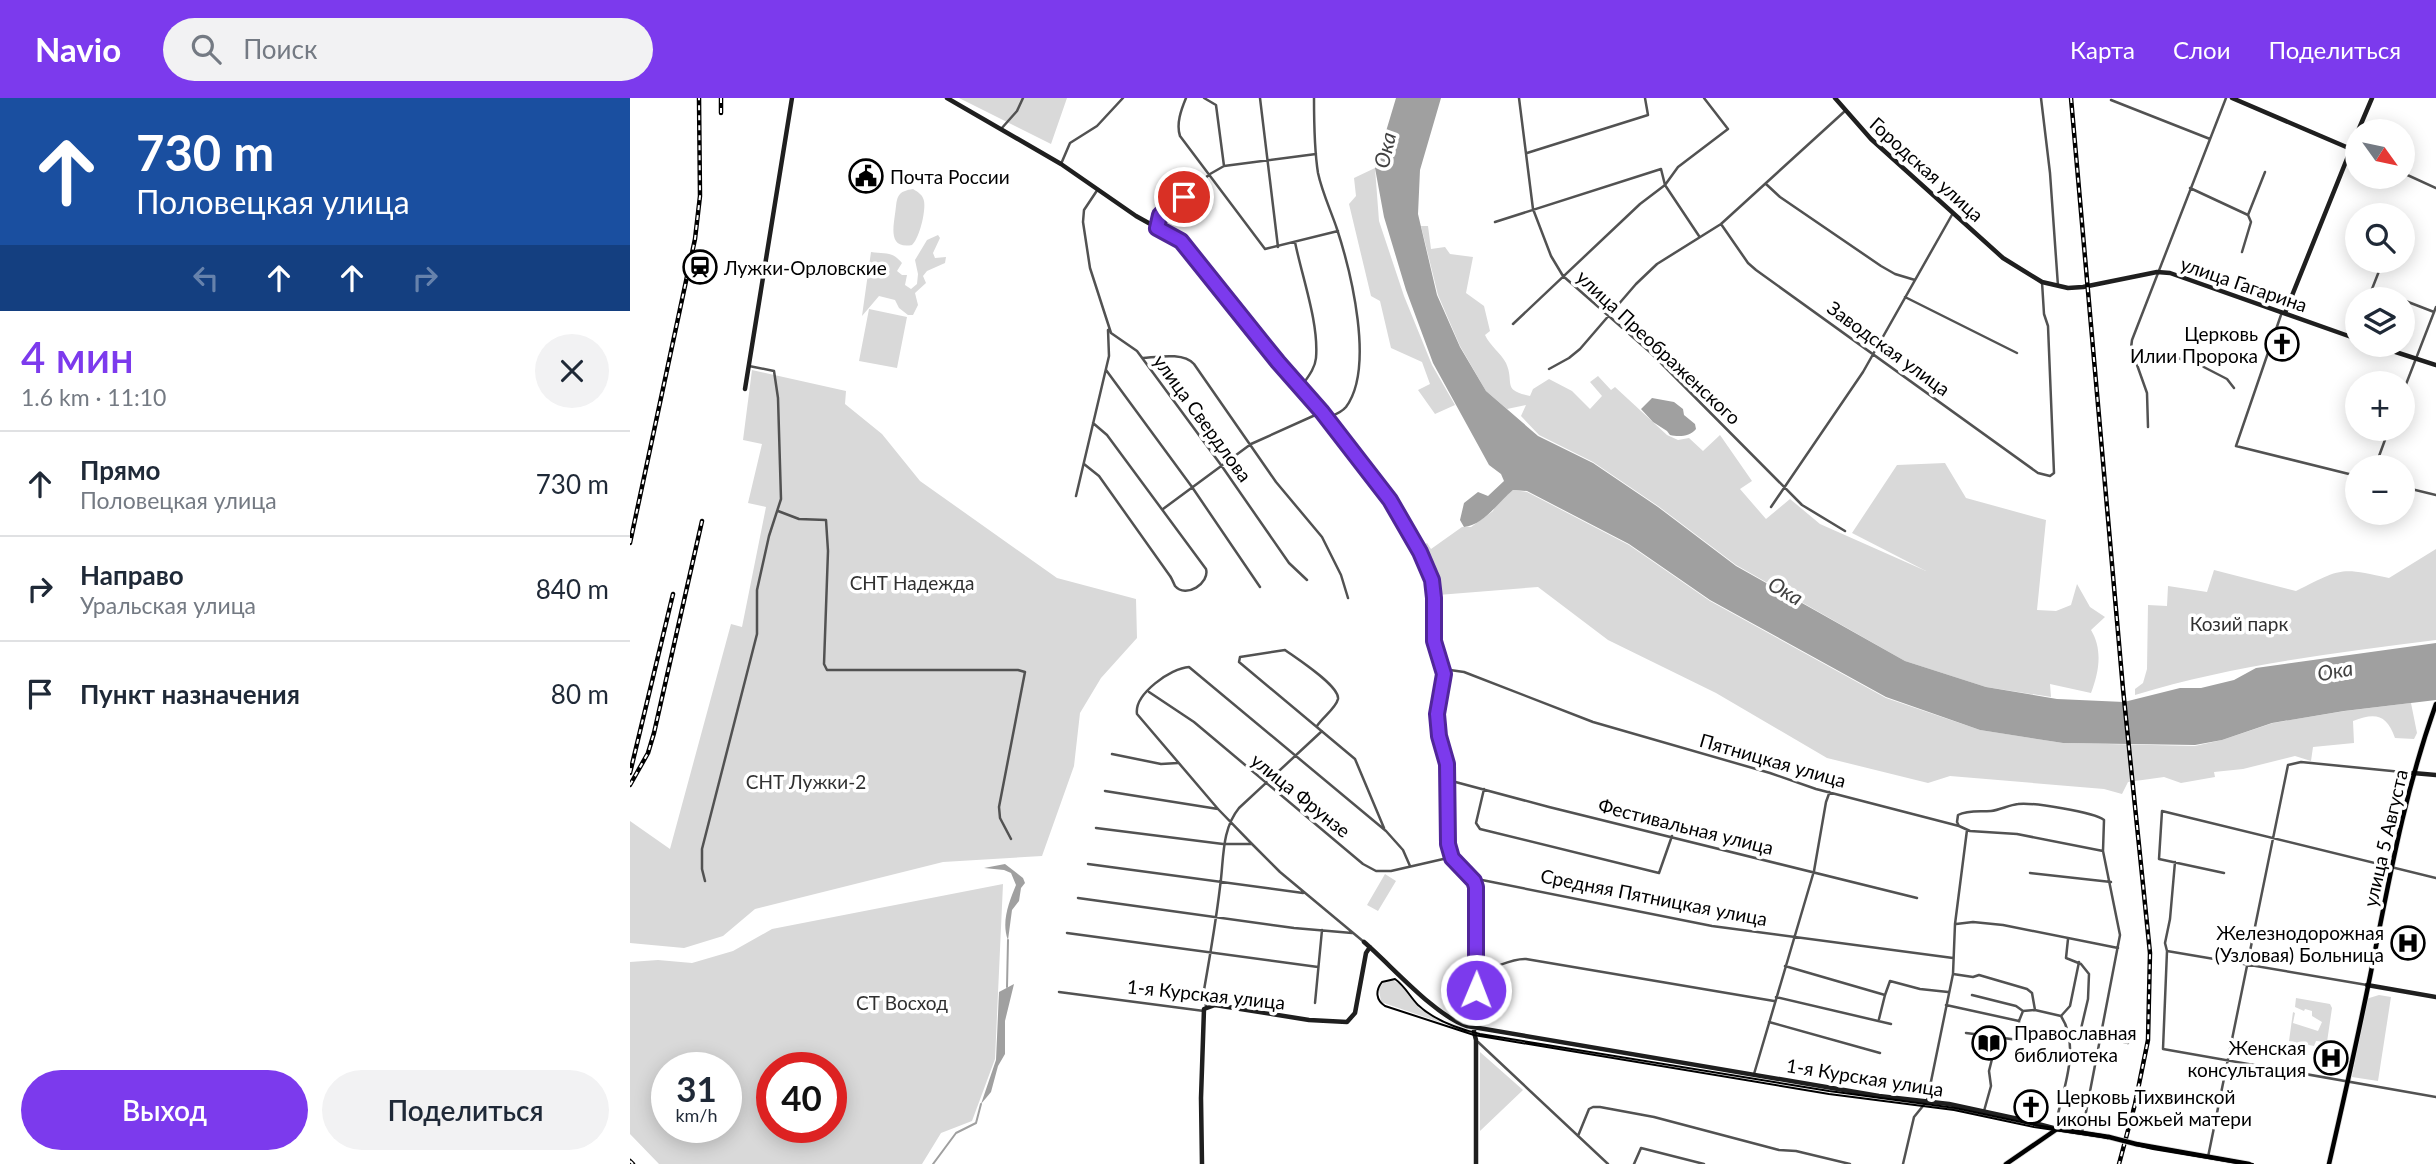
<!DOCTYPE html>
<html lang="ru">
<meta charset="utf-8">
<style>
body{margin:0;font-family:Lato,sans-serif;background:#f2f2f3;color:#1f2937;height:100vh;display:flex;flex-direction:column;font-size:26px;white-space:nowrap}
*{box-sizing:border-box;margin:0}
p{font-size:23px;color:#747a83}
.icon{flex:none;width:38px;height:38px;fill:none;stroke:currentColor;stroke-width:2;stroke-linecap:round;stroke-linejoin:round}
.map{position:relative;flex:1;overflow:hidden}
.side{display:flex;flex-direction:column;background:#fff;width:630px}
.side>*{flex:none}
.hud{background:#1a4fa0;color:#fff;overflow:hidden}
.needle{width:46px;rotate:123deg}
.buttons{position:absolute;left:1715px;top:21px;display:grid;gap:14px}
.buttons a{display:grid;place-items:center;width:70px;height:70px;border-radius:50%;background:#fff;box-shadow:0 4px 18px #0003;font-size:35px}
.speed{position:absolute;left:21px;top:954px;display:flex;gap:14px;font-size:35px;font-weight:700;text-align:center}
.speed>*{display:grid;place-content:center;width:91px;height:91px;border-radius:50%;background:#fff;box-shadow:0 4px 18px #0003;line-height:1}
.speed small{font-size:18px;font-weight:400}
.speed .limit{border:10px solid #d22;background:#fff;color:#111}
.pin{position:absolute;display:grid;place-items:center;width:60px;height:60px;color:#fff;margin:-30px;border:4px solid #fff;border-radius:50%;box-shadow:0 2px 7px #0007}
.me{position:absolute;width:77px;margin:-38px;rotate:1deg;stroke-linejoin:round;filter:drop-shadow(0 0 5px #0008)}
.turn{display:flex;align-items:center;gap:24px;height:147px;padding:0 21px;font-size:32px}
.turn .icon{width:91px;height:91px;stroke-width:2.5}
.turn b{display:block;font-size:49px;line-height:60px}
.lanes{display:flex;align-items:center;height:66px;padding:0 21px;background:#0003;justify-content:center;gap:35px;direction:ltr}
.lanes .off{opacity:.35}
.round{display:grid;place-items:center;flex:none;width:74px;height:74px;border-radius:37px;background:#f2f2f3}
.overview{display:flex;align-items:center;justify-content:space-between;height:119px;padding:0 21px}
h1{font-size:42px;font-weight:600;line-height:52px;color:#7c3aed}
.button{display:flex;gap:14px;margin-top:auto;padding:14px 21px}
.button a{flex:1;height:80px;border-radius:42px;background:#7c3aed;color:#fff;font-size:28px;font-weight:600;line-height:80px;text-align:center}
.button a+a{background:#f2f2f3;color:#1f2937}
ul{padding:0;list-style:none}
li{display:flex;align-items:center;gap:21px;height:105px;padding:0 21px;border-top:2px solid #e0e1e3}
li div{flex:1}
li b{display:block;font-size:26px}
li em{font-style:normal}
header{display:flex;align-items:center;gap:42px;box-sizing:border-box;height:98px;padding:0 35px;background:#7c3aed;color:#fff}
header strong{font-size:33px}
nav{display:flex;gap:38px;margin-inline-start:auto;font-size:24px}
.search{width:490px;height:63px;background:#f2f2f3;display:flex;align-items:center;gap:18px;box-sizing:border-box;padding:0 24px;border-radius:38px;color:#747a83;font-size:26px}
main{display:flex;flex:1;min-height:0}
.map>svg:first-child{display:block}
.green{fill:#d9d9d9;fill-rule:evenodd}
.water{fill:#a0a0a0}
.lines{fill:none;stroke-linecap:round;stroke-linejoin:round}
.stream{stroke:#a0a0a0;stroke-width:2}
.primary-casing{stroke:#dbdbdb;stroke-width:6}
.street{stroke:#525252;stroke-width:2.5}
.secondary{stroke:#1f1f1f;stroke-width:4.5}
.primary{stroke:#000;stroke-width:4.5}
.tram{stroke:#000;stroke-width:2}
.rail-casing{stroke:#000;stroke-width:4.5}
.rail{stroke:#fff;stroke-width:2;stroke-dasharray:5;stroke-linecap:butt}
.primary-bridge-casing{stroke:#dbdbdb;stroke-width:6;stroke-linecap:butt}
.primary-bridge{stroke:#000;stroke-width:4.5}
.route-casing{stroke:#51269a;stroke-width:18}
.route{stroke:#7c3aed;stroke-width:12}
.labels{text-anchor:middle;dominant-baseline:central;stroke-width:7;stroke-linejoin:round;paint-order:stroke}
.street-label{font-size:19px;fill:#000;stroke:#fff}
.poi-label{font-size:19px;fill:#000;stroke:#fff;text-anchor:start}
.park-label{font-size:19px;fill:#303030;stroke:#fff}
.water-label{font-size:21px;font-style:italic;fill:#414141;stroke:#fff}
</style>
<header>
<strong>Navio</strong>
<div class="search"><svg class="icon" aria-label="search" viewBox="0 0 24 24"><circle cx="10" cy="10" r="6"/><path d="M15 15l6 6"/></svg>Поиск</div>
<nav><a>Карта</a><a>Слои</a><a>Поделиться</a></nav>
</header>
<main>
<section class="side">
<div class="hud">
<div class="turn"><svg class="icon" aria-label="ahead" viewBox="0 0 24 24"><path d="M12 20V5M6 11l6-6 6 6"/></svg><div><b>730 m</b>Половецкая улица</div></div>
<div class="lanes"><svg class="icon off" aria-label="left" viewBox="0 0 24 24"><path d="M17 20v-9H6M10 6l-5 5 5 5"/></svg><svg class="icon" aria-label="ahead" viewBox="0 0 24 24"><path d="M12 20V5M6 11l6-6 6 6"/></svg><svg class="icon" aria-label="ahead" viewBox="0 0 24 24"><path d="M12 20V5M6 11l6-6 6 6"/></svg><svg class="icon off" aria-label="right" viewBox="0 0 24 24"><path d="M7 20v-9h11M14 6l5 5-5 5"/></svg></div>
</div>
<div class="overview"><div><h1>4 мин</h1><p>1.6 km · 11:10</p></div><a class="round"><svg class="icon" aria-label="close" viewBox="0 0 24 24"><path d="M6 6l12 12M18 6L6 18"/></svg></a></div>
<ul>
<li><svg class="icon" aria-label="ahead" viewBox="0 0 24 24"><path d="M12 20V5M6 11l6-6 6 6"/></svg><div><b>Прямо</b><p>Половецкая улица</p></div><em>730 m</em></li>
<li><svg class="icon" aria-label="right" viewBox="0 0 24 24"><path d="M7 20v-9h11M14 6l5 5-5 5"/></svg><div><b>Направо</b><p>Уральская улица</p></div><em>840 m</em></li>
<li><svg class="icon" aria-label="arrive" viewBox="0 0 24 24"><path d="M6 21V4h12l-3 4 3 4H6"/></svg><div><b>Пункт назначения</b></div><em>80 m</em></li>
</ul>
<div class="button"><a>Выход</a><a>Поделиться</a></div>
</section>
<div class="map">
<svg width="1806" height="1066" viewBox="0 0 1806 1066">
<rect width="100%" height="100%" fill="#fff"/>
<path class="green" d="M329,0H437L421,46Z
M745,70L749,123L774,198L802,267L825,307L805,316L788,292L800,286L792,264L761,250L750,203L741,198L719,106L726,98L724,80Z
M283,91C288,94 293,97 294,103C296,114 289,141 282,147C259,151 263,131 265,116C266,111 266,103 268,99C271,93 277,92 283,91Z
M791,128H798L801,151L815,149L820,156L843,159L836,195L854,208L860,233L855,237C860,248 871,255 876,265C885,285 871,292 900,298L903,291L919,281L942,293L960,311L972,298L960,284L968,278L981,292L985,289L1037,337L1048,342L1059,340L1073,353L1090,337L1122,383L1110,391L1136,421L1160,401L1190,426L1296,473L1222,435L1267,367L1315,365L1336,400L1416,422L1407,512L1426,513L1441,507L1447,486L1460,509L1475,519L1461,532C1473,552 1469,574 1461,595L1420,586L1421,599L1356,589L1275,563L1106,467L1028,408L963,364L909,337L891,318L896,307L877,311L856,293L830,248L808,197Z
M308,137L310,140L303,155L305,160L316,159L315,165L297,173L293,178L296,185L285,195L288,207L283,217H278L269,210L265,202L249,198L232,218L241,154C255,156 262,153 272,165L267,173L272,177H277L275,187L281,191L287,186L288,176L285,162L297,142Z
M239,211L277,219L267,270L229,263Z
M122,272L216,293L215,306L252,336L290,383L427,480L506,501L507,540L471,580L450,615L444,668L412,758L313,764L125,811L93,838L54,850L0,845V723L40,751L101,526L112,529L136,409L118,405L132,346L113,342Z
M883,392L897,394L999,447L1080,503L1256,600L1350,632L1433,645L1565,648L1592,642L1643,625L1715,613L1781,605L1787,635L1784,641L1765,640C1757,617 1746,614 1723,623L1724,645L1683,649L1681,663L1665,658L1613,671L1584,674L1585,679L1551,685L1534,679L1498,684L1492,696L1474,691L1320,678L1298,685L1197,660L1086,595L978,542L908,489L808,497L804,476L794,447L797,445L801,451L832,429H841L863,413L866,406Z
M1806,451V542C1704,555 1603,567 1505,597V591L1513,585L1517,571L1518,507L1537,508L1538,488L1577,494L1584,472L1666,493C1712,470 1709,469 1759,480Z
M755,776L766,783L748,813L737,807Z
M373,786L365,961L342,1023L311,1035L292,1066H29L0,1036V864L28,862L62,865L103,853L142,831ZM37,970H96V1029H37ZM142,970H201V1029H142Z
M762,882L770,886L789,910L812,925L751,904L749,891L753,885Z
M1749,897L1761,899L1748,983L1722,979L1736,901Z
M1666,900L1700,906L1702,910L1697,944L1686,943L1684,948L1659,943L1663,914L1665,915L1663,925L1688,933L1692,924L1682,918V913L1675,911L1674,913L1665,909Z
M850,954L893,992L850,1033Z"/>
<path class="water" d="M766,0H811L790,72L788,116L807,197L830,249L856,293L908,338L963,365L1028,409L1106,468L1275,563L1356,589L1427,601L1494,604L1550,590H1571L1604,582L1626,570L1806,545V602L1714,613L1642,625L1592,642L1565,647L1433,645L1350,632L1256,599L1080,502L999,446L897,393L883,392C868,404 854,427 834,429L830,422L834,405L848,394L858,398L874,383L871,376L859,367L803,265L776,192L754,119L745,70Z
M1022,300L1044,304L1053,311L1054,317L1065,326L1066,331C1060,339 1048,339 1040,337L1037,333L1023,324L1011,311Z
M375,766L393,780L395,785L391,790L389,803L382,812L378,842C371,824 379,804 386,787L381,775L374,772L354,770Z
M384,886L375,923V956L368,968L361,994L351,1006L366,962L369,894Z"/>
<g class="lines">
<path class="stream" d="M377,889L378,842
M303,1066L326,1035L346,1025L351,1006"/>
<defs>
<path id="primary" d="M1506,1046L1619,1066
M1376,1066L1427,1031L1479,1039
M1699,1066C1716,992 1733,917 1747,843C1763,761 1778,684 1806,606"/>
</defs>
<use href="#primary" class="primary-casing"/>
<path class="street" d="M556,0C551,12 546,26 550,38L635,151L708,133
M574,0L586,7L594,68
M630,0L648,149
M684,0C684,25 684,50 688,75C692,94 701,113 707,131C721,174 745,270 716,309C711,315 704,317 697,320
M889,0L903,111L921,158L933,178L1021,255L1172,407L1215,433
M1411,0L1420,75L1428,188
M1481,2L1580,41
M371,31L387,13L393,0
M897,55L1018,17L1015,0
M431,66L440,45L467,28L493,0
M1773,75L1806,90
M1136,86L1150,99L1251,168L1265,176L1285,182
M1560,90L1618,117
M468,91L454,112L453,124L460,170L481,235L507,253L591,367L659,465L677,482
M865,124L1031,71L1035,87L1069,138
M1091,126L1118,165L1126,172L1408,375L1420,378L1424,375L1418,228L1414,216L1412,184
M527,128L530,117L580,76L594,68L686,56
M665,144C672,179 689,225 686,260C685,271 677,280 671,289
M1612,154L1621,124L1618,117L1635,74
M1753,163L1742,191L1770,201
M1275,199L1387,255
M1738,201L1742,191
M1773,202L1804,214
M1652,214L1606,348L1727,378
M883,226L1010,106L1035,87L1048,69L1098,31L1074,0
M1504,254L1535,257L1566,265L1597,281L1604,290
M513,260C528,259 553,254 564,266L646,384L692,439L711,477L718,500
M919,271L939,260L950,251L1006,186L1027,166L1091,126L1215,13
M476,272L562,389L630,489
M1773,294L1806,209
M1518,329L1517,295L1501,250L1502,242L1596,0
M454,366L469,378L540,478C541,479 545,488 545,488C556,501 580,485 576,471L477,337L463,325
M1745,369L1759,331
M1773,389L1806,397
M446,398L479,258L478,232
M1141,409L1233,274L1323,115
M533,411L621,346L692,314
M148,413L169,421L196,422L198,453L194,566L197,572H388L395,574L369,709L370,720L381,741
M813,571L834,574L963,624L1140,675L1186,691L1329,728L1340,733L1387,736L1473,753
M519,594L564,624L733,766L746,773H761L822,759
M687,628C692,620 706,610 708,601C710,588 666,560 655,552L610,559L609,564L725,661L754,730
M482,656L531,666L548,665
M818,682L919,709L1287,800
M854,691L846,725L850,731L1029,775L1042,738
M475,693L588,711
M1329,728L1327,724L1328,717C1338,712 1350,714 1361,713C1370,712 1379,707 1388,706C1401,704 1464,714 1474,722L1473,753L1490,837L1452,1035
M466,730L593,746H622
M1545,764L1540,821L1535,845L1537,853L1533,951L1806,999
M458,766L673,795
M1400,775L1481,784
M1594,775L1529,761L1532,713L1806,780
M75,783L72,771V751L127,536V492L139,438L151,401L148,300L144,273L119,268
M844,783L852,782L1082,828L1323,860
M448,800L664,830L722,835
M1326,826L1343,824L1373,827L1488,850
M437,835L688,869
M1438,841L1436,860L1451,866L1459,876L1458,901L1450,935
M734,844L650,774L622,746L588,711L507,616C504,596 541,570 559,569L756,733L773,752L780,768
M1537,853L1737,887
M1155,868L1255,897L1260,883L1290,891L1318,894
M846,873C864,873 878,860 896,861L1144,903
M1323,876L1343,879L1349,877L1397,891L1402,895L1405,912L1431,918
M429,894L574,913
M1342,897L1386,908L1393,913
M1146,899L1261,926
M685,905L692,832
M1316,907L1389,923L1393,913L1405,912
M576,909L574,892C580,858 586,823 590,789C594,762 591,732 609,710L692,633
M1249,921L1255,897
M1139,924L1250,955
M1336,935L1352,937V949L1364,953L1359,973L1361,988L1354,1013
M1438,935L1471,938L1498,945
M1352,937L1388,942L1390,937L1389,923
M848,944L978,1066
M1124,976L1184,773L1196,704L1200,693
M1427,1031L1426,1024C1433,992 1451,949 1431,918L1440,908L1449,864
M948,1038L959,1011L963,1009H970L1024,1019L1149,1052L1166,1053L1220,1066
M1578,1059L1658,667L1671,664L1782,675
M1004,1066L1011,1050L1074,1066
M1273,1066L1284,1019L1297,1003L1323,876L1325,826L1337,732"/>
<path class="secondary" d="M317,0L431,66L506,118L551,143L648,264L697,320L771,419L790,454L802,482L804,500V543L814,576L807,616L817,666L818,746L822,759L844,783L846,789L844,934L846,942V1066
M1205,0L1241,41L1373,160L1412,184L1438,190L1453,189L1527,174L1540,175L1727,241
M1602,0L1721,51
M1728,33L1742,0
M1655,215L1727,36
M1744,247L1806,267
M115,291L162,0
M1783,675L1806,677
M734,844C761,867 805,918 837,928L1249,998L1319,1006L1393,1022L1427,1031
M1737,887L1806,899
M572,1066L571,1000L574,911L585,907L679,922L717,924L725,915L736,855L740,849"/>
<use href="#primary" class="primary"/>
<path class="tram" d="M1614,1066L1523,1051L1472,1039L1404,1029L1324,1012L1199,996L844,937L755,908C746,902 745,893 752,884L765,881C775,888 780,899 788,907C805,923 829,931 850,936L1199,993L1325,1010L1405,1027L1472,1037L1515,1047L1623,1066"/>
<defs>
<path id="rail" d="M91,0V15
M1441,0L1493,591L1520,855L1518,942L1505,1006L1489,1066
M0,445L65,141L70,98L69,0
M0,675L43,496
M0,687L18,655L24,635L72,423
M0,1063L3,1066"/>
</defs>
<use href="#rail" class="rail-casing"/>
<use href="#rail" class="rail"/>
<defs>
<path id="primary-bridge" d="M1479,1039L1506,1046"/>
</defs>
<use href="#primary-bridge" class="primary-bridge-casing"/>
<use href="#primary-bridge" class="primary-bridge"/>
</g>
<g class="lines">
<defs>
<path id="route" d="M554,99L530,117L527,130L551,143L648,264L692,314L760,402L790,454L802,482L804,500V543L814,576L807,616L809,638L817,666L818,746L822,760L844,783L846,789V892"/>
</defs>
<use href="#route" class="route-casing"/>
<use href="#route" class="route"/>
</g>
<defs>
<symbol id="civic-ring" viewBox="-11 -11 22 22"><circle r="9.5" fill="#fff" stroke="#000" stroke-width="1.5"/><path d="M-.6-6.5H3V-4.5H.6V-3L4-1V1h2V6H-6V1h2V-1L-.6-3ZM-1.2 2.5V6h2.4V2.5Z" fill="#000"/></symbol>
<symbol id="station-ring" viewBox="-11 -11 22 22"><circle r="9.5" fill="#fff" stroke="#000" stroke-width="1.5"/><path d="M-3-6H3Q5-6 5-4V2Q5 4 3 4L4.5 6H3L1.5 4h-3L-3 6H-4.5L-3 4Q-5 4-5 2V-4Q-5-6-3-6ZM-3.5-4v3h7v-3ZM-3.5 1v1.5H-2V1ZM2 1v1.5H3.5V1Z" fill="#000"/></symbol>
<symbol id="church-ring" viewBox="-11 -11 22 22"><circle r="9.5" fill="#fff" stroke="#000" stroke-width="1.5"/><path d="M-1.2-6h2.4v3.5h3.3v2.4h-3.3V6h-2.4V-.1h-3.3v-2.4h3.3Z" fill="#000"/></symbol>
<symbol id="hospital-ring" viewBox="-11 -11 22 22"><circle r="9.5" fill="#fff" stroke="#000" stroke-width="1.5"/><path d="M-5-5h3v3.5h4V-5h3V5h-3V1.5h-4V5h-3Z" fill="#000"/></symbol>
<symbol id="library-ring" viewBox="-11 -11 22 22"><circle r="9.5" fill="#fff" stroke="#000" stroke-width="1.5"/><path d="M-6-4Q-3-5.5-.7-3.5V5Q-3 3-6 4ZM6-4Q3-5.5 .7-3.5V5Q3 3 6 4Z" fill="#000"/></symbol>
</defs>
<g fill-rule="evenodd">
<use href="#civic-ring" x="217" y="59" width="38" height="38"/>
<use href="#station-ring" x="51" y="150" width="38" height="38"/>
<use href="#church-ring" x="1633" y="227" width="38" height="38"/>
<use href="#hospital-ring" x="1759" y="826" width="38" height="38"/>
<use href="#library-ring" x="1340" y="926" width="38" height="38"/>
<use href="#hospital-ring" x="1682" y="941" width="38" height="38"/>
<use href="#church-ring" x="1382" y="990" width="38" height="38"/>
</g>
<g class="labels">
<g class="street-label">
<text transform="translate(1297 71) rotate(42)">Городская улица</text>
<text transform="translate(1614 186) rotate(19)">улица Гагарина</text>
<text transform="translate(1029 249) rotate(43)">улица Преображенского</text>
<text transform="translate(1259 250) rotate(36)">Заводская улица</text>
<text transform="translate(573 320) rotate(54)">улица Свердлова</text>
<text transform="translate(1143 662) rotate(16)">Пятницкая улица</text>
<text transform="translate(671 697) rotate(39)">улица Фрунзе</text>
<text transform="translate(1056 728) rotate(14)">Фестивальная улица</text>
<text transform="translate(1755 740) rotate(-77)">улица 5 Августа</text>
<text transform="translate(1024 799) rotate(11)">Средняя Пятницкая улица</text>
<text transform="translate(576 896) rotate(6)">1-я Курская улица</text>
<text transform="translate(1235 979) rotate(9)">1-я Курская улица</text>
</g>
<g class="poi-label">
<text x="260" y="78">Почта России</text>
<text x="94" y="169">Лужки-Орловские</text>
<text x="1628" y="235" text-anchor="end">Церковь<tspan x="1628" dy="22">Илии Пророка</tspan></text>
<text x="1754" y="834" text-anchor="end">Железнодорожная<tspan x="1754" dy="22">(Узловая) Больница</tspan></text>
<text x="1384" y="934">Православная<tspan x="1384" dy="22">библиотека</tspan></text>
<text x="1676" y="949" text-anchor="end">Женская<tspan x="1676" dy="22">консультация</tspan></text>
<text x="1426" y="998">Церковь Тихвинской<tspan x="1426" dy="22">иконы Божьей матери</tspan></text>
</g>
<g class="park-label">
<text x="282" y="484">СНТ Надежда</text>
<text x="1609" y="525">Козий парк</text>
<text x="176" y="683">СНТ Лужки-2</text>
<text x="272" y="904">СТ Восход</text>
</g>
<g class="water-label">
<text transform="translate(754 52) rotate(-77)">Ока</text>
<text transform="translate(1156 492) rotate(30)">Ока</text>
<text transform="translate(1705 572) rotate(-10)">Ока</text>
</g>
</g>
</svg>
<div class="buttons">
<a><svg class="needle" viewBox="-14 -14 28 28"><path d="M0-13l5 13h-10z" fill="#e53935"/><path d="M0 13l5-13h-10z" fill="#747a83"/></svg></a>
<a><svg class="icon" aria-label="search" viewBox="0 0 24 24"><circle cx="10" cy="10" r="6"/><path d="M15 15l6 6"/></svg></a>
<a><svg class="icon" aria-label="layers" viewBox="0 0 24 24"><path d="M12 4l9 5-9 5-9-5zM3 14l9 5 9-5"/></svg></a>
<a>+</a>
<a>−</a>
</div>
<div class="speed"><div>31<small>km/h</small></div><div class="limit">40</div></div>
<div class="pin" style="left:554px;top:99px;background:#d93025"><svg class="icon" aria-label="arrive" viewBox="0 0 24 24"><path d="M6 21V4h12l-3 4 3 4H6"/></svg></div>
<svg class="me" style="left:846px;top:892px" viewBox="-20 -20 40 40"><circle r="17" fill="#7c3aed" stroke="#fff" stroke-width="3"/><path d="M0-11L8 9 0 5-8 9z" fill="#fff"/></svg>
</div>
</main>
